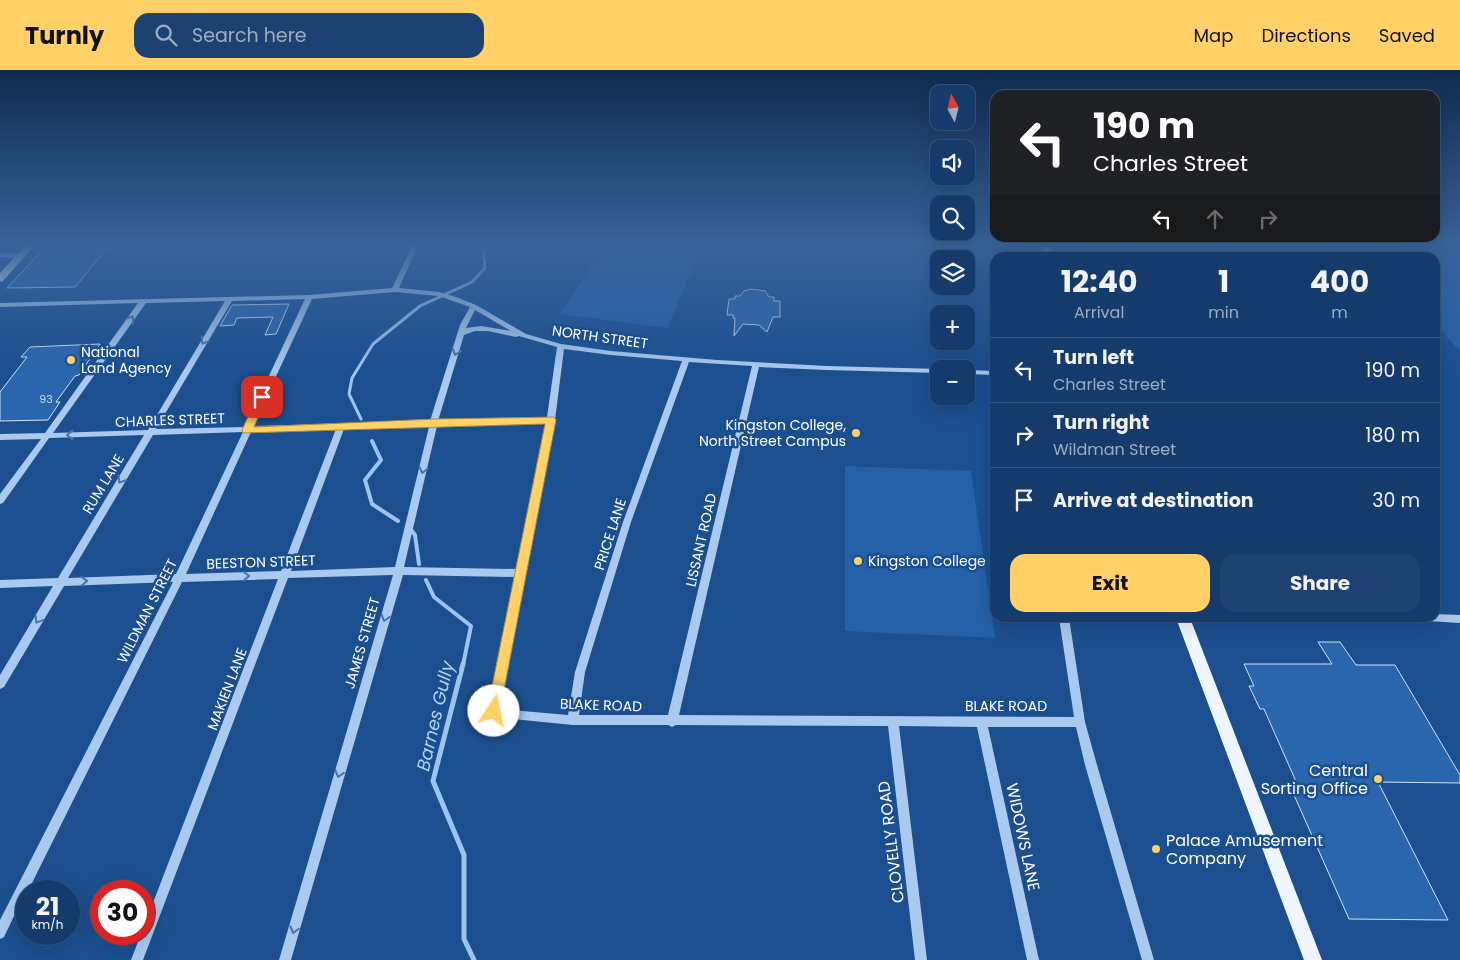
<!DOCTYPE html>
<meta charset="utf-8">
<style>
body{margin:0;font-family:Poppins,sans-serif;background:#1d4271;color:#f1f3f6;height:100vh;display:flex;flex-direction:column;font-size:19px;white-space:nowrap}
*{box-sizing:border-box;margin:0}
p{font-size:16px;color:#9dadc1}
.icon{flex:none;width:28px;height:28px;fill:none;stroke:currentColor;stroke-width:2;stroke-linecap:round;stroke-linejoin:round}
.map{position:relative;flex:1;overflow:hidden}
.drawer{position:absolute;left:990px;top:182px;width:450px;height:370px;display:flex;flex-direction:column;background:#143b6b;border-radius:15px;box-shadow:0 5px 20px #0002,0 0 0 1px #33557e}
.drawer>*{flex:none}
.guide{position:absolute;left:990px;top:20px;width:450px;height:152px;border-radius:15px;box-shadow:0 5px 20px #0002,0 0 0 1px #33557e;background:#202124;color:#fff;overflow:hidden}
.needle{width:32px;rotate:353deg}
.buttons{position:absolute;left:930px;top:15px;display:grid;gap:10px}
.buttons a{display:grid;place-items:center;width:45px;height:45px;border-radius:10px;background:#143b6b;box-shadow:0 5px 20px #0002,0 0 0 1px #33557e;font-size:25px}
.speed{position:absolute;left:15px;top:810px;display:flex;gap:10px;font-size:25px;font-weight:700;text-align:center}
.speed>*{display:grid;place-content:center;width:65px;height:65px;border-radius:50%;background:#143b6b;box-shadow:0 5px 20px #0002,0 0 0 1px #33557e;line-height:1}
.speed small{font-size:12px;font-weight:400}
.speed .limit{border:8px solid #d22;background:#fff;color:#111}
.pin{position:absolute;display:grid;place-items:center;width:42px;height:42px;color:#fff;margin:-21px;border-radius:10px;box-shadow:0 2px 8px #0006}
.me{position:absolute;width:55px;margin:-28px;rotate:11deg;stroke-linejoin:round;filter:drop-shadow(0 0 4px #0008)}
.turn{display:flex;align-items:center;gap:18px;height:105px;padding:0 20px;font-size:22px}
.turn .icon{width:65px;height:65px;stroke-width:2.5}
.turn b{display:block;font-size:35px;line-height:42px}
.lanes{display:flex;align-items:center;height:48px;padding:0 20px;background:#0003;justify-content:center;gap:25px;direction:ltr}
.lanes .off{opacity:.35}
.eta{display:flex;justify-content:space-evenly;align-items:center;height:85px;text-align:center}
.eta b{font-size:30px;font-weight:700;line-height:35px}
.cta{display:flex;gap:10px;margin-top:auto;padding:10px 20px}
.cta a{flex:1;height:58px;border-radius:15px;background:#ffd166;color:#111;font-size:20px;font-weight:700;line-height:58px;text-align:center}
.cta a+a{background:#1d4271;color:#f1f3f6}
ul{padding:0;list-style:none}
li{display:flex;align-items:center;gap:15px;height:65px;padding:0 20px;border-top:1px solid #33557e}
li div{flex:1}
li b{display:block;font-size:19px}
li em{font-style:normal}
header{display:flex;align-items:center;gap:30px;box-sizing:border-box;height:70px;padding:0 25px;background:#ffd166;color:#111}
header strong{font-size:24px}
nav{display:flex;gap:28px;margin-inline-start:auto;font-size:18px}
.search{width:350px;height:45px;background:#1d4271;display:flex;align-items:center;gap:12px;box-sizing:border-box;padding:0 18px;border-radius:15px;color:#9dadc1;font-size:19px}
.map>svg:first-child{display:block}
.green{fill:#2461a8}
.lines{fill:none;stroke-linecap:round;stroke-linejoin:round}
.stream-far2{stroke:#9cc4f0;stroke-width:3}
.stream-far1{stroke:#9cc4f0;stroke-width:4}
.stream{stroke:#9cc4f0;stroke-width:5}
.building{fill:#2a66ad;stroke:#cfe3fa}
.minor{fill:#a9c9ee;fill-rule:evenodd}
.major{fill:#f0f6ff;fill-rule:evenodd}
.oneway{stroke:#4674ac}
.route{fill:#ffd166;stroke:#a68842}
.poi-dot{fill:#ffd166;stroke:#1b4f8f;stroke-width:2}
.labels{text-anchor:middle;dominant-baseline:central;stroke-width:5;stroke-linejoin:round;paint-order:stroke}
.number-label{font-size:11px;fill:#cad9ea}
.street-label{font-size:14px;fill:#fff;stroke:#1b4f8f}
.poi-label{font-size:14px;fill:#fff;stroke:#1b4f8f;text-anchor:start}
.near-poi-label{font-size:16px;fill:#fff;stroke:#1b4f8f;text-anchor:end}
.near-street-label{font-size:16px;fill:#fff;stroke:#1b4f8f}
.near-water-label{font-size:18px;font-style:italic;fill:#b5d3f5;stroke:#1b4f8f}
</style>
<header>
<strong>Turnly</strong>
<div class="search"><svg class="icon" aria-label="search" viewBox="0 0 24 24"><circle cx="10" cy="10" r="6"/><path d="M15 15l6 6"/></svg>Search here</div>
<nav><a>Map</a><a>Directions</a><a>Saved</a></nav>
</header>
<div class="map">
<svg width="1460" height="890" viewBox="0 0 1460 890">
<rect width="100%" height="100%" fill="#1b4f8f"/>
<path class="green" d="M604,176H701L668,258L560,244Z
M1460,185V281L1435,254V188H1372L1370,186Z
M845,396L971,401L995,568L845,561Z"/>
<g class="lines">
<path class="stream-far2" d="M361,349L349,324L352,308L373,274L420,236L472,212L485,198L483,176"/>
<path class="stream-far1" d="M372,371L381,390L365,410L372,434L398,451
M412,461L415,465L419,494
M426,510L434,527L471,556L463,595"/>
<path class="stream" d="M463,594L433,711L464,785V869L474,890"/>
</g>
<path class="building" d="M46,176H109L75,217L7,218Z
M751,219L765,221L769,227H774V231H780V247H773L767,262L759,255L743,254L734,266L735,248H733V245H727L729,229H735V226H740L744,221Z
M289,234L276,264L265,265L273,247L237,248L234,255L220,256L232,235Z
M100,274L79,305L75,306L56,332H60L48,350L0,351V322L27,287H21L30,277Z
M1318,572H1340L1356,595H1395L1460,705V713L1378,712L1448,850L1349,849L1294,725H1302L1264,639H1260L1249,616H1254L1244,594H1332Z"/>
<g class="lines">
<path class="minor" d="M412,176H418L399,218L439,222L456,227L476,235L526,264L561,274L611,281L717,290L827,296L940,299L939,303L827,300L759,297L679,645L1074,647L1059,548H1069L1085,652L1097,695L1154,890H1142L1085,695L1076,657H988L1039,890H1027L977,657L899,656L927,890H915L888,656L676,655L672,657L668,655H573L492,647L489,641L516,507L403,505L291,890H279L393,505L288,508L143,890H131L141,864H144V856L278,509L182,512L28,821H26L4,867L0,869V850L173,512L64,516L4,617L0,619V605L53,516L0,518V510L58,508L144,365L49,368L3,433L0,434V424L41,369L0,370V364L45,363L138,233L0,237V233L309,225L392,218ZM395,222L439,226L470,237L460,255L430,351L253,356L312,229ZM305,229L245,357L156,359L232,231ZM225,231L148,360L53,363L146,233ZM475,240L511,261L481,256L466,258ZM475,261H488L516,267L519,266L557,277L547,347L438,351L464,265ZM564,279L611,285L682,291L623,452L575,602L568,645L500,639L555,350ZM689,292L752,296L668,645H579L585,602L631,452ZM546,353L517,499L404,497L437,356ZM429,357L395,497L291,501L344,359ZM336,359L281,501L186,504L251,362ZM243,362L176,504L68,508L153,365Z
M0,183L22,184L25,186L22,188L0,187Z
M966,300L995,301V305L966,304Z
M1435,544L1460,545V553L1427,551L1425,548H1435Z"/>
<path class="major" d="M25,176H34L3,211L0,212V203Z
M1041,176H1050L1053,188H1044Z
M1176,548H1190L1322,890H1304Z"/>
</g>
<defs><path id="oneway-chevron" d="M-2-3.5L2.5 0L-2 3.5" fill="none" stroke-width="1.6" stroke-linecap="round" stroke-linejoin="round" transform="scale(1.25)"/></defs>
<g class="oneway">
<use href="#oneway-chevron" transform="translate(131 249) rotate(-54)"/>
<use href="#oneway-chevron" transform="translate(204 271) rotate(121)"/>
<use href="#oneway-chevron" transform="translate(456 282) rotate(107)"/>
<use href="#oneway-chevron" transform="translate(70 365) rotate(179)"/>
<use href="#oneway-chevron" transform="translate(423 400) rotate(103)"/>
<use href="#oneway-chevron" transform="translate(121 410) rotate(121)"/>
<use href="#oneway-chevron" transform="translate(246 506) rotate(-2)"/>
<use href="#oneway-chevron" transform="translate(84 511) rotate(-2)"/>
<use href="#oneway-chevron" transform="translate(385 548) rotate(106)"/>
<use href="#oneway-chevron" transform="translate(38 550) rotate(121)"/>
<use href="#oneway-chevron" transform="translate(339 704) rotate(106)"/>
<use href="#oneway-chevron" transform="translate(294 860) rotate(106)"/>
</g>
<linearGradient id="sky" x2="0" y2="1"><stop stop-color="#0f2b4f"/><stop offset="0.58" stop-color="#39639b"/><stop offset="1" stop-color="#39639b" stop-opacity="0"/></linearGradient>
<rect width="1460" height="301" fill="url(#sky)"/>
<path class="route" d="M262,324L267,327L254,357L434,349L554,347L556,350L499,646L494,648L489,646L487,641L545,354L243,363L242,360L257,327Z"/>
<g class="poi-dot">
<circle cx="71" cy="290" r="5"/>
<circle cx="856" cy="363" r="5"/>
<circle cx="858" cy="491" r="5"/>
<circle cx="1378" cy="709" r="5"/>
<circle cx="1156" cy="779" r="5"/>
</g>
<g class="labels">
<g class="number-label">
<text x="46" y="329">93</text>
</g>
<g class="street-label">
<text transform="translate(600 267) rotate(8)">NORTH STREET</text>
<text transform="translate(170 350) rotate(-2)">CHARLES STREET</text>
<text transform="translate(103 414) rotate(-59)">RUM LANE</text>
<text transform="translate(610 464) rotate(-72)">PRICE LANE</text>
<text transform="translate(701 470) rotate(-77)">LISSANT ROAD</text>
<text transform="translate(261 492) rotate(-2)">BEESTON STREET</text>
<text transform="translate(147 541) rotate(-63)">WILDMAN STREET</text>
<text transform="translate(362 573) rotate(-74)">JAMES STREET</text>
<text transform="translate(227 619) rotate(-69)">MAKIEN LANE</text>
<text transform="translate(601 635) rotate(2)">BLAKE ROAD</text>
<text x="1006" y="636">BLAKE ROAD</text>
</g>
<g class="poi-label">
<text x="81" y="282">National<tspan x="81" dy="16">Land Agency</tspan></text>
<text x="846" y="355" text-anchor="end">Kingston College,<tspan x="846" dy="16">North Street Campus</tspan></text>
<text x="868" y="491">Kingston College</text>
</g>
<g class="near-poi-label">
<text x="1368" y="700">Central<tspan x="1368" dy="18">Sorting Office</tspan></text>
<text x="1166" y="770" text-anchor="start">Palace Amusement<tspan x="1166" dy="18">Company</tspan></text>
</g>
<g class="near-street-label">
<text transform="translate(1023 767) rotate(78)">WIDOWS LANE</text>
<text transform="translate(891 772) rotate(-97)">CLOVELLY ROAD</text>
</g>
<g class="near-water-label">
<text transform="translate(435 646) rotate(-77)">Barnes Gully</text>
</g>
</g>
</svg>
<div class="buttons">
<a><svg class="needle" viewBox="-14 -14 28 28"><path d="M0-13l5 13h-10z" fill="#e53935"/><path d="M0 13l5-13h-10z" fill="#9dadc1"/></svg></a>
<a><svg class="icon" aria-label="sound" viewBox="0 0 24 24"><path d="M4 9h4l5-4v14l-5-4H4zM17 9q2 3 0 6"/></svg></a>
<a><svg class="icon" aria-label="search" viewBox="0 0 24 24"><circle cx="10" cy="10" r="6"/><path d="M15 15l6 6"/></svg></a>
<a><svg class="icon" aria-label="layers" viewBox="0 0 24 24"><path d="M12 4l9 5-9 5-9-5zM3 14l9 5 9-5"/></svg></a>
<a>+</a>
<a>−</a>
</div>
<div class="speed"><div>21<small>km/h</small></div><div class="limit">30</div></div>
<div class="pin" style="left:262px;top:327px;background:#d93025"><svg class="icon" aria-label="arrive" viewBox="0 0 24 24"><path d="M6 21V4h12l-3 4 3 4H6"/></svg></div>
<svg class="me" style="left:494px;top:641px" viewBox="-20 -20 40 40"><circle r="19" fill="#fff"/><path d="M0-13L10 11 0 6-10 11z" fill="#ffd166"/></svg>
<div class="guide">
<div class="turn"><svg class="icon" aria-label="left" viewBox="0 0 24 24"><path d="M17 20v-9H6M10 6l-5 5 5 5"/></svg><div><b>190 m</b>Charles Street</div></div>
<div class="lanes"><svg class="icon" aria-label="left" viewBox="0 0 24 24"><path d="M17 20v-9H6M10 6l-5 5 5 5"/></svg><svg class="icon off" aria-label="ahead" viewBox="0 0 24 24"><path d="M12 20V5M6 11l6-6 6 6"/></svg><svg class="icon off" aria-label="right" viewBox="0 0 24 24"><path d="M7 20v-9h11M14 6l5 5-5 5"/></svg></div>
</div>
<section class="drawer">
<div class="eta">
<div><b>12:40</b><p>Arrival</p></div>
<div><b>1</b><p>min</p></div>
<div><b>400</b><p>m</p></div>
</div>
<ul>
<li><svg class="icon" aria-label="left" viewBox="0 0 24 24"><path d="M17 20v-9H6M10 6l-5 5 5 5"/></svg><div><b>Turn left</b><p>Charles Street</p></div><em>190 m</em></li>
<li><svg class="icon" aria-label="right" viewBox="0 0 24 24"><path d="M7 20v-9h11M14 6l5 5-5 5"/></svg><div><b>Turn right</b><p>Wildman Street</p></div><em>180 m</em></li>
<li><svg class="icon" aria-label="arrive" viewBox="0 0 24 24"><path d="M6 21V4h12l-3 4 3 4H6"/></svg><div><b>Arrive at destination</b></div><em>30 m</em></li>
</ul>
<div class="cta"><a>Exit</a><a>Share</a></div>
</section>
</div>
